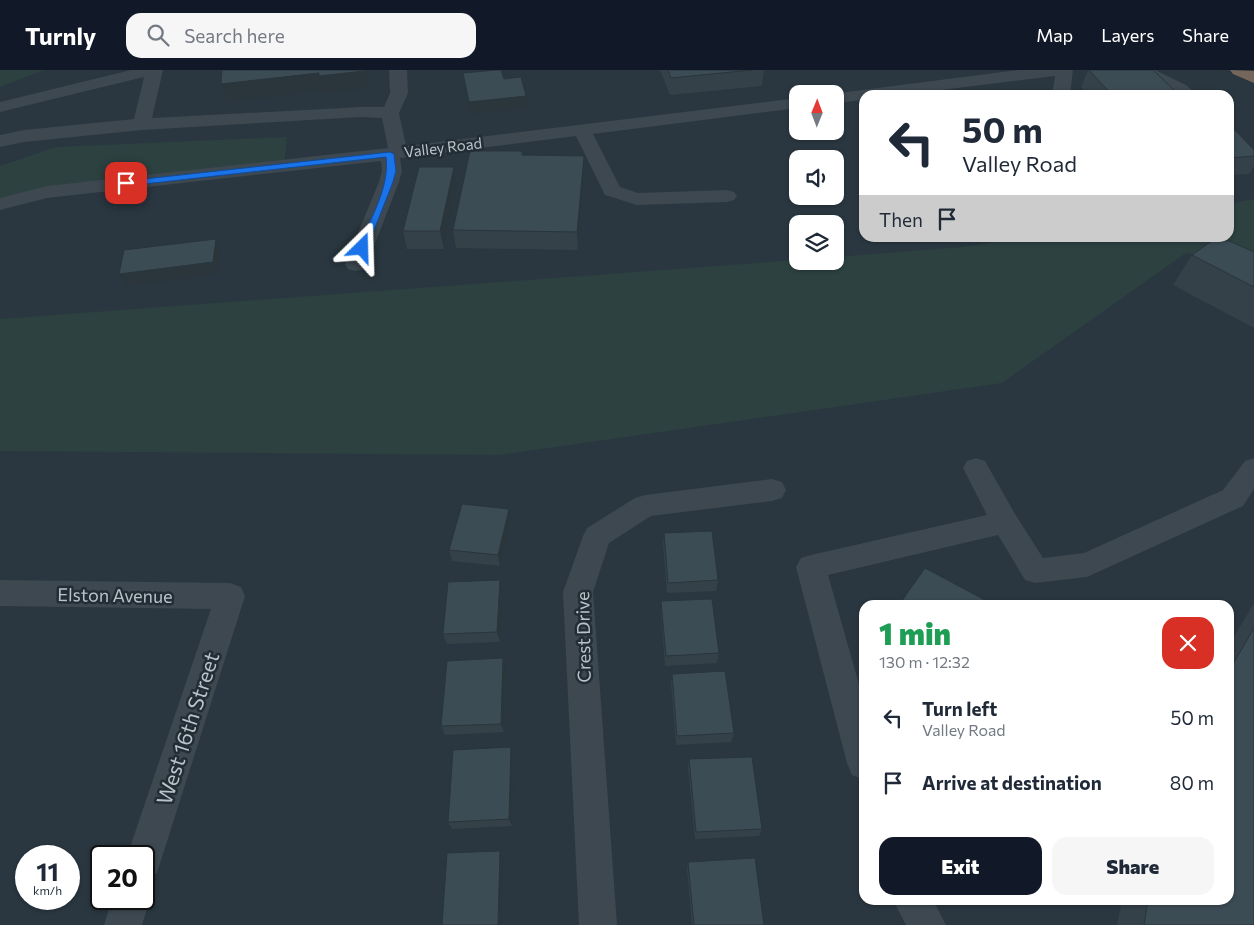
<!DOCTYPE html>
<meta charset="utf-8">
<style>
body{margin:0;font-family:Commissioner,sans-serif;background:#f6f6f7;color:#1f2937;height:100vh;display:flex;flex-direction:column;font-size:19px;white-space:nowrap}
*{box-sizing:border-box;margin:0}
p{font-size:16px;color:#747a83}
.icon{flex:none;width:28px;height:28px;fill:none;stroke:currentColor;stroke-width:2;stroke-linecap:round;stroke-linejoin:round}
.map{position:relative;flex:1;overflow:hidden}
.sheet{position:absolute;left:859px;top:530px;width:375px;height:305px;display:flex;flex-direction:column;background:#fff;border-radius:15px;box-shadow:0 1px 4px #0004}
.sheet>*{flex:none}
.guide{position:absolute;left:859px;top:20px;width:375px;height:152px;border-radius:15px;box-shadow:0 1px 4px #0004;background:#fff;color:#1f2937;overflow:hidden}
.needle{width:32px;rotate:1deg}
.controls{position:absolute;left:789px;top:15px;display:grid;gap:10px}
.controls a{display:grid;place-items:center;width:55px;height:55px;border-radius:10px;background:#fff;box-shadow:0 1px 4px #0004;font-size:25px}
.speed{position:absolute;left:15px;top:775px;display:flex;gap:10px;font-size:25px;font-weight:700;text-align:center}
.speed>*{display:grid;place-content:center;width:65px;height:65px;border-radius:50%;background:#fff;box-shadow:0 1px 4px #0004;line-height:1}
.speed small{font-size:12px;font-weight:400}
.speed .limit{border:2px solid #111;border-radius:8px;background:#fff;color:#111}
.pin{position:absolute;display:grid;place-items:center;width:42px;height:42px;color:#fff;margin:-21px;border-radius:10px;box-shadow:0 2px 8px #0006}
.me{position:absolute;width:55px;margin:-28px;rotate:22deg;stroke-linejoin:round;filter:drop-shadow(0 0 4px #0008)}
.turn{display:flex;align-items:center;gap:18px;height:105px;padding:0 20px;font-size:22px}
.turn .icon{width:65px;height:65px;stroke-width:2.5}
.turn b{display:block;font-size:35px;line-height:42px}
.then{display:flex;align-items:center;height:48px;padding:0 20px;background:#0003;gap:10px;font-size:19px}
.round{display:grid;place-items:center;flex:none;width:52px;height:52px;border-radius:15px;background:#f6f6f7}
.overview{display:flex;align-items:center;justify-content:space-between;height:85px;padding:0 20px}
h1{font-size:30px;font-weight:800;line-height:38px;color:#1e9e55}
.button{display:flex;gap:10px;margin-top:auto;padding:10px 20px}
.button a{flex:1;height:58px;border-radius:15px;background:#111827;color:#fff;font-size:20px;font-weight:800;line-height:58px;text-align:center}
.button a+a{background:#f6f6f7;color:#1f2937}
ul{padding:0;list-style:none}
li{display:flex;align-items:center;gap:15px;height:65px;padding:0 20px}
li div{flex:1}
li b{display:block;font-size:19px}
li em{font-style:normal}
header{display:flex;align-items:center;gap:30px;box-sizing:border-box;height:70px;padding:0 25px;background:#111827;color:#fff}
header strong{font-size:24px}
nav{display:flex;gap:28px;margin-inline-start:auto;font-size:18px}
.search{width:350px;height:45px;background:#f6f6f7;display:flex;align-items:center;gap:12px;box-sizing:border-box;padding:0 18px;border-radius:15px;color:#747a83;font-size:19px}
.map>svg:first-child{display:block}
.green{fill:#2c4140}
.lines{fill:none;stroke-linecap:round;stroke-linejoin:round}
.minor{fill:#3d4850;fill-rule:evenodd}
.highway{fill:#75665b;fill-rule:evenodd}
.wall{fill:#344149}
.shaded-wall{fill:#2a353c}
.building{fill:#3c4c55;stroke:#2a353c}
.route{fill:#1a73e8;stroke:#114b97}
.labels{text-anchor:middle;dominant-baseline:central;stroke-width:5;stroke-linejoin:round;paint-order:stroke}
.far-street-label{font-size:15px;fill:#bac3ca;stroke:#222d35}
.street-label{font-size:18px;fill:#bac3ca;stroke:#222d35}
.near-street-label{font-size:21px;fill:#bac3ca;stroke:#222d35}
</style>
<header>
<strong>Turnly</strong>
<div class="search"><svg class="icon" aria-label="search" viewBox="0 0 24 24"><circle cx="10" cy="10" r="6"/><path d="M15 15l6 6"/></svg>Search here</div>
<nav><a>Map</a><a>Layers</a><a>Share</a></nav>
</header>
<div class="map">
<svg width="1254" height="855" viewBox="0 0 1254 855">
<rect width="100%" height="100%" fill="#2a3740"/>
<path class="green" d="M0,0H44L0,17Z
M287,67L284,96L0,134V96L56,77Z
M1254,129V199L1186,183L1002,313L500,385L0,381V249L797,190L798,191H835V187L963,177L1022,168H1229V134Z"/>
<g class="lines">
<path class="minor" d="M131,0H163L152,48L361,37H384L390,23L389,0H407L408,23L399,43L406,76L798,28V38L593,64L620,117L638,123L727,120L734,122L737,126L734,130L727,132L637,135L605,125L576,66L400,88L402,101L399,112L367,194L364,199L356,201L348,199L345,194L379,112L382,101L381,91L47,128L0,140V128L47,116L388,78L382,48L361,47L142,60L24,72L0,77V65L24,60L134,49L144,7L0,42V32Z
M1018,0H1073L1070,25H1052L1055,6L901,25H864V30L835,33V24H831Z
M1132,0H1155L1186,15L1197,25H1177L1135,4Z
M976,388L985,391L1015,444L1043,488L1084,483L1223,420L1245,391L1254,388V419L1243,436L1087,507L1035,513L1025,510L998,465L828,505L864,632V710L852,705L847,693L796,497L801,488L811,485L987,445L963,398L967,391Z
M772,409L782,412L786,420L782,428L772,431L651,446L609,473L593,522L617,855H579L563,522L583,466L587,458L635,428L645,425Z
M0,510L230,513L241,517L245,526L157,803L144,808V786H127L211,539L0,536Z
M144,816L150,829L142,855H104L112,829H144Z
M893,830H933L946,855H906Z"/>
<path class="highway" d="M1230,0L1254,1V13L1233,4Z"/>
</g>
<path class="wall" d="M660,0H764L762,16L670,25Z
M1088,0L1179,25H1088L1081,17Z
M1229,58L1254,80V96L1249,104L1229,105Z
M522,81L523,85L584,86L585,104L578,180L456,178L453,160Z
M457,115L444,179H407L403,161Z
M1254,182V258L1173,215L1192,185Z
M511,450L500,496L452,491L449,480Z
M664,463L718,510L716,521L667,523L663,475Z
M500,510L502,520L500,572L447,574L443,564Z
M661,531L719,583L717,593L665,596L661,541Z
M1254,533V855H1117L1122,830H1229V575Z
M506,598L504,662L445,665L441,656Z
M672,604L734,663L731,672L676,675L671,613Z
M511,677L514,686L512,756L452,759L448,752Z
M689,689L762,759L759,766L695,769L688,698Z
M688,792L764,855H692L687,799Z"/>
<path class="shaded-wall" d="M366,0L368,18L324,23L323,20L227,32L221,14L319,3Z
M526,26L527,38L470,44L469,32Z
M584,86L585,104L578,180L577,162Z
M454,97L457,115L444,179L440,161Z
M216,169L221,182L218,204L126,216L119,204Z
M509,439L511,450L500,496L498,485Z
M500,510L502,520L500,572L497,562Z
M503,588L506,598L504,662L501,654Z
M511,677L514,686L512,756L509,749Z
M500,781L503,787L501,855H498Z"/>
<path class="building" d="M222,0H364V1L319,6V3L221,14Z
M497,0H501L504,9L521,7L526,26L469,32L463,3Z
M668,0H752L671,8Z
M1089,0H1153L1179,25H1112Z
M1229,58H1233L1254,80V86L1229,88Z
M470,81H522V85L584,86L577,162L453,160Z
M419,97H454L440,161H403Z
M1216,168H1222L1254,182V217L1192,185Z
M216,169L213,192L119,204L124,180Z
M462,434L509,439L498,485L449,480Z
M712,461L718,510L668,513L664,463Z
M925,498L994,535H899Z
M500,510L497,562L443,564L448,512Z
M712,529L719,583L666,586L661,531Z
M1254,558V855H1144L1148,830H1229V601Z
M503,588L501,654L441,656L447,591Z
M725,601L734,663L677,666L672,604Z
M511,677L509,749L448,752L453,680Z
M752,687L762,759L696,762L689,689Z
M500,781L498,855H442L447,783Z
M755,788L764,855H694L688,792Z"/>
<path class="route" d="M390,82L394,84L396,101L393,112L367,178L362,181L358,178C370,150 390,117 386,87L126,116L122,113L126,111Z"/>
<g class="labels">
<g class="far-street-label">
<text transform="translate(443 77) rotate(-7)">Valley Road</text>
</g>
<g class="street-label">
<text transform="translate(115 525) rotate(1)">Elston Avenue</text>
<text transform="translate(583 567) rotate(-91)">Crest Drive</text>
</g>
<g class="near-street-label">
<text transform="translate(187 658) rotate(-72)">West 16th Street</text>
</g>
</g>
</svg>
<div class="controls">
<a><svg class="needle" viewBox="-14 -14 28 28"><path d="M0-13l5 13h-10z" fill="#e53935"/><path d="M0 13l5-13h-10z" fill="#747a83"/></svg></a>
<a><svg class="icon" aria-label="sound" viewBox="0 0 24 24"><path d="M4 9h4l5-4v14l-5-4H4zM17 9q2 3 0 6"/></svg></a>
<a><svg class="icon" aria-label="layers" viewBox="0 0 24 24"><path d="M12 4l9 5-9 5-9-5zM3 14l9 5 9-5"/></svg></a>
</div>
<div class="speed"><div>11<small>km/h</small></div><div class="limit">20</div></div>
<div class="pin" style="left:126px;top:113px;background:#d93025"><svg class="icon" aria-label="arrive" viewBox="0 0 24 24"><path d="M6 21V4h12l-3 4 3 4H6"/></svg></div>
<svg class="me" style="left:362px;top:178px" viewBox="-20 -20 40 40"><path d="M0-17L14 15 0 8-14 15z" fill="#1a73e8" stroke="#fff" stroke-width="4"/></svg>
<div class="guide">
<div class="turn"><svg class="icon" aria-label="left" viewBox="0 0 24 24"><path d="M17 20v-9H6M10 6l-5 5 5 5"/></svg><div><b>50 m</b>Valley Road</div></div>
<div class="then">Then<svg class="icon" aria-label="arrive" viewBox="0 0 24 24"><path d="M6 21V4h12l-3 4 3 4H6"/></svg></div>
</div>
<section class="sheet">
<div class="overview"><div><h1>1 min</h1><p>130 m · 12:32</p></div><a class="round" style="background:#d93025;color:#fff"><svg class="icon" aria-label="close" viewBox="0 0 24 24"><path d="M6 6l12 12M18 6L6 18"/></svg></a></div>
<ul>
<li><svg class="icon" aria-label="left" viewBox="0 0 24 24"><path d="M17 20v-9H6M10 6l-5 5 5 5"/></svg><div><b>Turn left</b><p>Valley Road</p></div><em>50 m</em></li>
<li><svg class="icon" aria-label="arrive" viewBox="0 0 24 24"><path d="M6 21V4h12l-3 4 3 4H6"/></svg><div><b>Arrive at destination</b></div><em>80 m</em></li>
</ul>
<div class="button"><a>Exit</a><a>Share</a></div>
</section>
</div>
